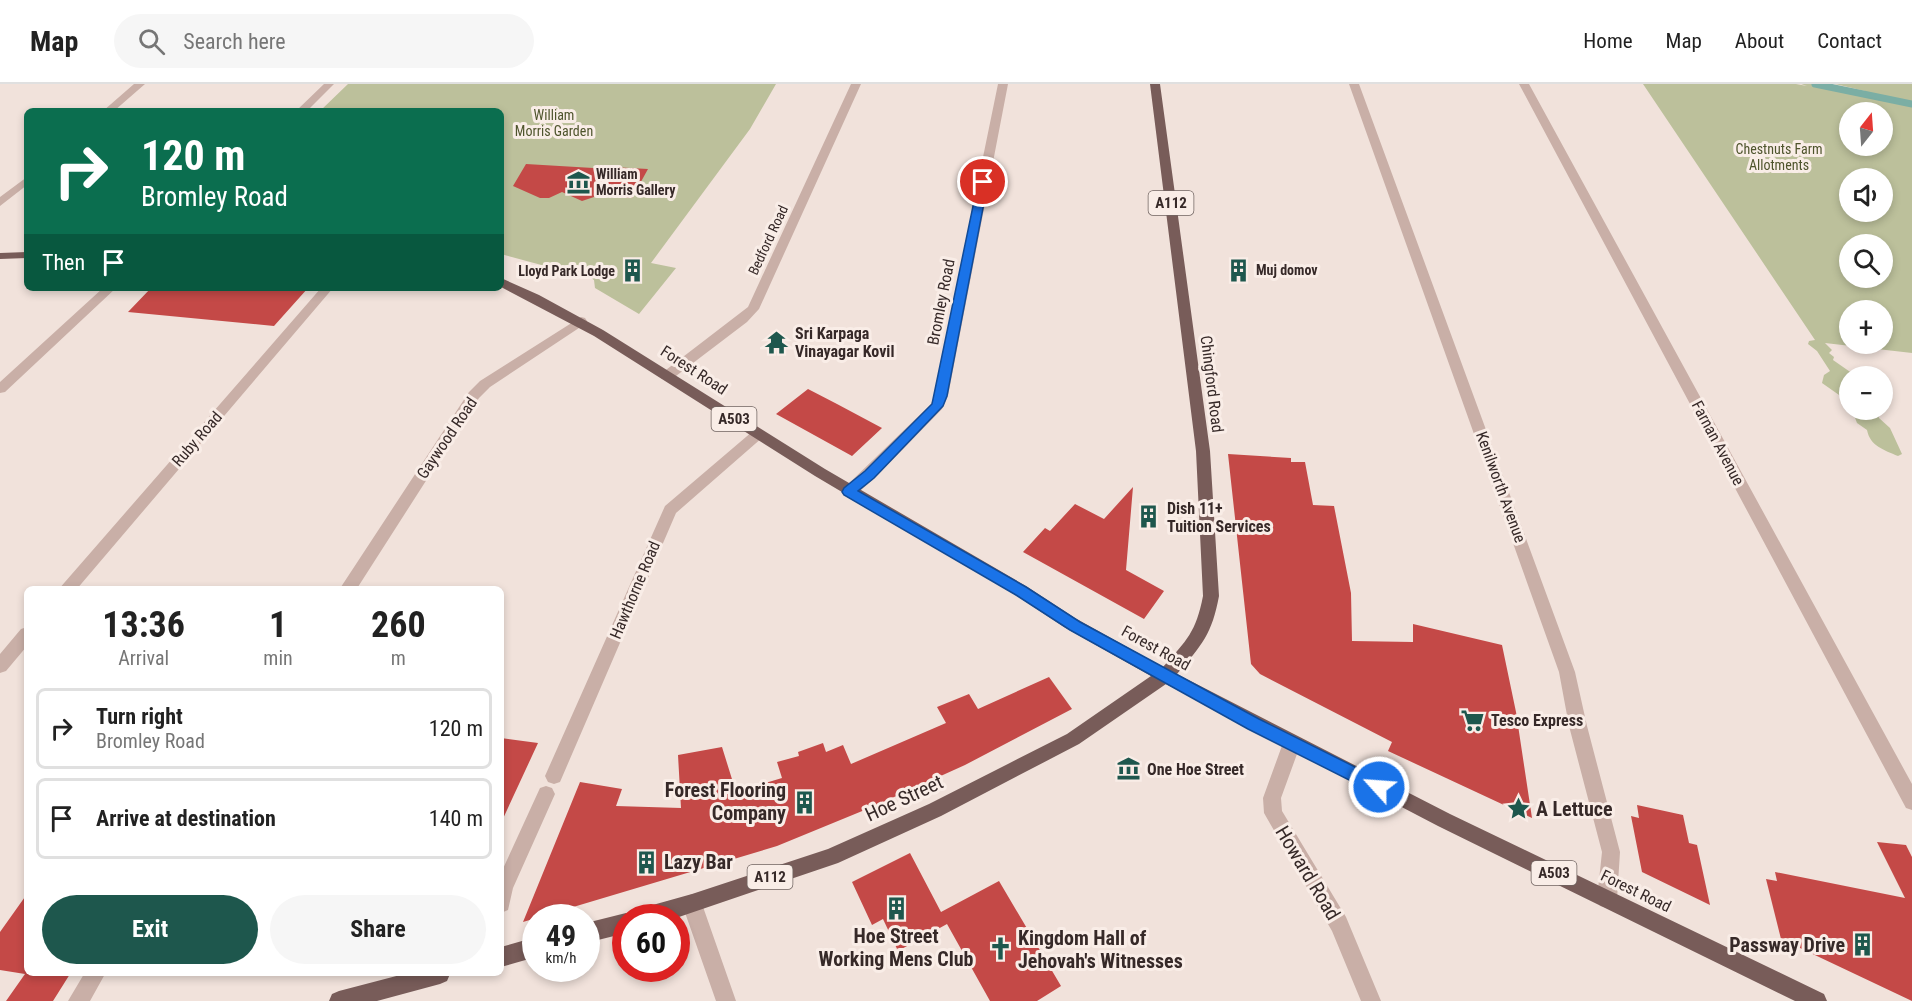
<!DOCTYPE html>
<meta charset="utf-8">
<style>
body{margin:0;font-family:"Roboto Condensed",sans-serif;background:#f6f6f6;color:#222;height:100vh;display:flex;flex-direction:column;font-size:22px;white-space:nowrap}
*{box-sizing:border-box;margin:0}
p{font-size:20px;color:#767676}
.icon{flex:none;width:33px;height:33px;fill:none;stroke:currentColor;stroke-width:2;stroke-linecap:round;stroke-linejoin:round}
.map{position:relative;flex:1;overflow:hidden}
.details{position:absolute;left:24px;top:502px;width:480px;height:390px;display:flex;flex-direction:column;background:#fff;border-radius:9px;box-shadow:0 3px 9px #0003}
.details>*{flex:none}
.hud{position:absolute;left:24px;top:24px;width:480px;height:183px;border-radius:9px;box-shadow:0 3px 9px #0003;background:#0b6e4f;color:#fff;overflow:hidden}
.needle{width:39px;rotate:17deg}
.controls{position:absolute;left:1839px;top:18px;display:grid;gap:12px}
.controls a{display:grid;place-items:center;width:54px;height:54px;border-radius:50%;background:#fff;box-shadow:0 3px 9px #0003;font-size:30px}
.speed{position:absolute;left:522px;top:820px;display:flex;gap:12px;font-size:30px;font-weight:700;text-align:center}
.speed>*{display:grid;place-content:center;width:78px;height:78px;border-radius:50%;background:#fff;box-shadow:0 3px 9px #0003;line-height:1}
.speed small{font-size:15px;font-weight:400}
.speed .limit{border:9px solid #d22;background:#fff;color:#111}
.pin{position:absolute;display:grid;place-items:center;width:51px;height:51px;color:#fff;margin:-26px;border:3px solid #fff;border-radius:50%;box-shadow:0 2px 6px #0007}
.me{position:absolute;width:66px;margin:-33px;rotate:296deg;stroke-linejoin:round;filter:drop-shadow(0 0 4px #0008)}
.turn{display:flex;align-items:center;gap:21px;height:126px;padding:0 18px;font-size:27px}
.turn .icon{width:78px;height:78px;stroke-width:2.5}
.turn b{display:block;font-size:42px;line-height:51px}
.then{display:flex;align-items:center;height:57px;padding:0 18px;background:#0003;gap:12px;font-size:22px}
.eta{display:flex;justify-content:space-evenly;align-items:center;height:102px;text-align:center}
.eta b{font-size:36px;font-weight:700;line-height:42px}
.primary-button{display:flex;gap:12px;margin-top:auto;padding:12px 18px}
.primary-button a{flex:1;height:69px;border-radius:36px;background:#1e574d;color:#fff;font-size:24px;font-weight:700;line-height:69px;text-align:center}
.primary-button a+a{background:#f6f6f6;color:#222}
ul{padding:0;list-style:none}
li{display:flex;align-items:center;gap:18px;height:81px;margin:0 12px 9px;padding:0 6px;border:3px solid #e0e0e0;border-radius:9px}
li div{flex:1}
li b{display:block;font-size:22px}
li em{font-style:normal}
header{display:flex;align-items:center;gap:36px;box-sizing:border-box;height:84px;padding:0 30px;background:#fff;border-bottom:2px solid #e0e0e0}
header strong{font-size:28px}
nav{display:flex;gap:33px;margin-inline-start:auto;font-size:21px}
.search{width:420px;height:54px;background:#f6f6f6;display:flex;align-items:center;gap:15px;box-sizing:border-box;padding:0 21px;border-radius:33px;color:#767676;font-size:22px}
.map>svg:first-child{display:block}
.green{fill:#bcc09b;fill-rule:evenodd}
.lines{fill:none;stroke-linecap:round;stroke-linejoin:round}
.stream{stroke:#7baea4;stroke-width:7}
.building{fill:#c44947}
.minor{fill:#c9afa7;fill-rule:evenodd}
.primary{fill:#785c59;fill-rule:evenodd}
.route{fill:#1a73e8;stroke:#114b97;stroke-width:1.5}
.labels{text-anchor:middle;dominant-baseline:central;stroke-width:6;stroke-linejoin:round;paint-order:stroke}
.far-park-label{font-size:14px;fill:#4e542c;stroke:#f9ede7}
.far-poi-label{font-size:14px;font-weight:bold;fill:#362928;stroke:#f9ede7;text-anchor:start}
.far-street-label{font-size:14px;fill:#362928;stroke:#f9ede7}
.shield{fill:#f9ede7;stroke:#706461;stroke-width:1.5}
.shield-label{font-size:15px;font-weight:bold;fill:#362928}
.street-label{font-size:16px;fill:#362928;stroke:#f9ede7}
.poi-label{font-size:16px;font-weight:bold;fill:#362928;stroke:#f9ede7;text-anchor:start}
.near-poi-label{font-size:20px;font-weight:bold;fill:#362928;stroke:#f9ede7;text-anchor:start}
.near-street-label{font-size:20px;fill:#362928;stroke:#f9ede7}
</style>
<header>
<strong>Map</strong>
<div class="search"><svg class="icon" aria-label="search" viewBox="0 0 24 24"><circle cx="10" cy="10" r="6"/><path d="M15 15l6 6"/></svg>Search here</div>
<nav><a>Home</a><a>Map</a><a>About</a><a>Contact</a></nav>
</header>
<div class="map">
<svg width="1912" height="917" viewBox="0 0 1912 917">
<rect width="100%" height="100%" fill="#f1e2db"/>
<path class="green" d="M348,0H776L750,45L651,179L676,184L639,230L595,204L594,196L585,190L560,186L501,170V27H320Z
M1643,0H1796L1807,2L1801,0H1828L1865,7L1835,0H1912V269L1825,259L1832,266L1829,269L1834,273L1833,276L1856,292H1850L1849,318L1822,299L1824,291L1830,287L1817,267L1808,260L1809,257L1815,256ZM1882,28V62H1850V28ZM1882,94V128H1850V94ZM1850,160H1882V194H1850ZM1882,226V260H1850V226Z
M1852,326H1877L1879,334L1890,344L1902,370L1898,372C1884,366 1870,362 1867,346L1857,339Z"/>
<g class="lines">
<path class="stream" d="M1815,0L1912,20"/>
</g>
<path class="building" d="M526,80L610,85L611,83L648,85L632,114L597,112L582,117L562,108L549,114H540L513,102Z
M151,204H308L274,242L128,228Z
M808,305L837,320L882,344L852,372L776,330Z
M1228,370L1291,374V378H1305L1313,421L1334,422L1351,509L1352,557L1413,558V540L1502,561L1516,628L1532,734L1388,667L1392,658L1260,590L1251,580Z
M1133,403L1126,486L1164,507L1144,535L1023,468L1045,444L1050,447L1075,420L1104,435Z
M1049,593L1072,625L965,681L872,723L777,762L523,838L580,698L622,705L616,722L681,724L678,671L722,663L736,708L782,694L777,678L799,672L798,668L823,659L826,668L843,661L851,680L946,639L937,623L969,610L978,625Z
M501,654L538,659L501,739Z
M1637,721L1683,731L1689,759L1697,761L1710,821L1642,788L1631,732L1639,734Z
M1877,758L1906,761L1912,773V917L1781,855L1766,795L1777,797L1775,788L1905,814Z
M910,769L941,828L999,797L1061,902L1037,917H990L947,840L898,867L883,835L872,841L852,798Z
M27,810V890H70L53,917H6L25,890L0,886V848Z"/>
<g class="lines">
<path class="minor" d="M134,0H145L114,27H103Z
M324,0H334L307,27H296Z
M851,0H861L759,225L747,238L672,295H662L660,292L662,289L748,223Z
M998,0H1008L948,312L942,325L875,394L854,412H844L842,408L844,404L931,320L934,312Z
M1349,0H1359L1575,588L1587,642L1620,768L1617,815L1614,822L1607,824L1600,822L1597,815L1602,768L1569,642L1559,588Z
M1519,0H1529L1912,700V726L1906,724Z
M27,93V101L0,122V113Z
M103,204H116L5,308L0,309V298Z
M321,204H333L76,506H58Z
M581,233L585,234L587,237L585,240L490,303L479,314L356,506H339L469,308L480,297Z
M758,345L763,347L765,350L763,353L676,429L560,698L554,700L548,698L545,692L665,422L753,347Z
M27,543V562L6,587L0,589V570L21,545Z
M1292,651L1298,654L1301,659L1281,714L1282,727L1346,833L1381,917H1361L1332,847L1264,729L1263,714L1283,659L1286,654Z
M546,702L552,704L555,710L513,804L508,826L501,829V789L540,704Z
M692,810L699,813L702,820L736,917H716L682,820L685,813Z
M84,890H105L90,917H68Z"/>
<path class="primary" d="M1150,0H1160L1210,367L1219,512C1212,550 1202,561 1177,590L1450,730L1824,910L1827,917H1795L1438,742L1166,600L1079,660L941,732L838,779L676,834H626V849L586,859V839L626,829L633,832L635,827L642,824L692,810L828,765L929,720L1067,650L1151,592L1064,543L1014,510L815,392L594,252L501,203V194L539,211L603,246L825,385L1026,502L1075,534L1163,583C1187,556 1196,548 1203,512L1196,367Z
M27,168V174L0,175V169Z
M536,853V873L501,883V863Z
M404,890H450L447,897L440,900L377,917H329L332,910L339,907Z"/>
</g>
<path class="route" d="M983,95L988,98L947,312L943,322L874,394L858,407L1026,503L1080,538L1259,635L1385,698L1387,703L1385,708L1379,711L1373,708L1248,645L1070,546L1016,511L844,411L842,408L844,404L865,387L932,320L978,98Z"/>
<defs>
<symbol id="museum-bare" viewBox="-9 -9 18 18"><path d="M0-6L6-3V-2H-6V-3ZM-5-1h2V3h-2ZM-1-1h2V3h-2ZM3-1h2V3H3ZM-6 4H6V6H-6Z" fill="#1e574d" stroke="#f9ede7" stroke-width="2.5" paint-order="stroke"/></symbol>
<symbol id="building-bare" viewBox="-9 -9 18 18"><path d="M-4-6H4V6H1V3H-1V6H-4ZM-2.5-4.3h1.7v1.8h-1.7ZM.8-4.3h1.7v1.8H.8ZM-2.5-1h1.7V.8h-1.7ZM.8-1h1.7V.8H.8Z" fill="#1e574d" stroke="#f9ede7" stroke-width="2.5" paint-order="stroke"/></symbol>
<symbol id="temple-bare" viewBox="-9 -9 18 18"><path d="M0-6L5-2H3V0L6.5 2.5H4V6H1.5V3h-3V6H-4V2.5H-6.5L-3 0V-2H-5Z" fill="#1e574d" stroke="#f9ede7" stroke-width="2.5" paint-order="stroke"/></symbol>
<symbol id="supermarket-bare" viewBox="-9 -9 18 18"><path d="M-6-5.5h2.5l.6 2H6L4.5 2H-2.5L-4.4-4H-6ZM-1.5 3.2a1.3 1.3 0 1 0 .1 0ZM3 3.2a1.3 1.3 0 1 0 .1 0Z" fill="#1e574d" stroke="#f9ede7" stroke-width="2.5" paint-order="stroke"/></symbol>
<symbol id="sight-bare" viewBox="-9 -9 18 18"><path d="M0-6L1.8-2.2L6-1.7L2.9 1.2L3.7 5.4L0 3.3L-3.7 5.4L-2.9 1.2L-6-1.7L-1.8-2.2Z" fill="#1e574d" stroke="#f9ede7" stroke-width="2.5" paint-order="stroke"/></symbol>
<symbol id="church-bare" viewBox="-9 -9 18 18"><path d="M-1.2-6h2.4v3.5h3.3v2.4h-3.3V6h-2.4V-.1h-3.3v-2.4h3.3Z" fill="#1e574d" stroke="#f9ede7" stroke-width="2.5" paint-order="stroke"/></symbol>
</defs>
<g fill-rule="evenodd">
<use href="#museum-bare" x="562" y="82" width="33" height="33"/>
<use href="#building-bare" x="1222" y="170" width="33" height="33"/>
<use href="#building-bare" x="616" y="170" width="33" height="33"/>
<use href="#temple-bare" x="760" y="242" width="33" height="33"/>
<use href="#building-bare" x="1132" y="416" width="33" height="33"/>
<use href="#supermarket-bare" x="1456" y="620" width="33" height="33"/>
<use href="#museum-bare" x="1112" y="668" width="33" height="33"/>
<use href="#building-bare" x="788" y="702" width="33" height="33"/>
<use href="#sight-bare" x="1502" y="708" width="33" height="33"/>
<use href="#building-bare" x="630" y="762" width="33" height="33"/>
<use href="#building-bare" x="880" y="808" width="33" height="33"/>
<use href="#building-bare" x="1846" y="844" width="33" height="33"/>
<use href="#church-bare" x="984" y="848" width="33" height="33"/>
</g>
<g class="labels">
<g class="far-park-label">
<text x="554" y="31">William<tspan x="554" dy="16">Morris Garden</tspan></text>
<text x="1779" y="65">Chestnuts Farm<tspan x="1779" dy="16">Allotments</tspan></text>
</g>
<g class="far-poi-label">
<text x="596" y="90">William<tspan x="596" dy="16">Morris Gallery</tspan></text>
<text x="1256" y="186">Muj domov</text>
<text x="615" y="187" text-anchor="end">Lloyd Park Lodge</text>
</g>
<g class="far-street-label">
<text transform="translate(768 156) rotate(-65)">Bedford Road</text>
</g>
<g class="shield">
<rect x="1148.5" y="107" width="45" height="24" rx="4.5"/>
<rect x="711.5" y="323" width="45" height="24" rx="4.5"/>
<rect x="1531.5" y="777" width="45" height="24" rx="4.5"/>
<rect x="747.5" y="781" width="45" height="24" rx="4.5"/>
</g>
<g class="shield-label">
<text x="1171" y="119">A112</text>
<text x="734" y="335">A503</text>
<text x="1554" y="789">A503</text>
<text x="770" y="793">A112</text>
</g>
<g class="street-label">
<text transform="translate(941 218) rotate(-79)">Bromley Road</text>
<text transform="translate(694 286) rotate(33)">Forest Road</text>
<text transform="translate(1212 300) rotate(83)">Chingford Road</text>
<text transform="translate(447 354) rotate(-56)">Gaywood Road</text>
<text transform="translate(197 355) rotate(-49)">Ruby Road</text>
<text transform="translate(1718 359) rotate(62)">Farnan Avenue</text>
<text transform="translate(1501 403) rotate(70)">Kenilworth Avenue</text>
<text transform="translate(635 506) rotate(-67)">Hawthorne Road</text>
<text transform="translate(1156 564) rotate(29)">Forest Road</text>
<text transform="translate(1636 807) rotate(26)">Forest Road</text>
</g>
<g class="poi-label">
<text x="795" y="249">Sri Karpaga<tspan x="795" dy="18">Vinayagar Kovil</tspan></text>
<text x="1167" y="424">Dish 11+<tspan x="1167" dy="18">Tuition Services</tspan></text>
<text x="1491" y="636">Tesco Express</text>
<text x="1147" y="685">One Hoe Street</text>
</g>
<g class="near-poi-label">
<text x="786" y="706" text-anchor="end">Forest Flooring<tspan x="786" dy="23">Company</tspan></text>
<text x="1536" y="725">A Lettuce</text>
<text x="664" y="778">Lazy Bar</text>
<text x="896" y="852" text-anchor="middle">Hoe Street<tspan x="896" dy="23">Working Mens Club</tspan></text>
<text x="1018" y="854">Kingdom Hall of<tspan x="1018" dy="23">Jehovah's Witnesses</tspan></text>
<text x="1845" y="861" text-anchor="end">Passway Drive</text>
</g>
<g class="near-street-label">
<text transform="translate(904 714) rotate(-25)">Hoe Street</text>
<text transform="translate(1308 789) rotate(59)">Howard Road</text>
</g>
</g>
</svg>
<div class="controls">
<a><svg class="needle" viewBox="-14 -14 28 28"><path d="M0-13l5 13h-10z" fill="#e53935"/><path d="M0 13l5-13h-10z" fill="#767676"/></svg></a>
<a><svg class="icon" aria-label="sound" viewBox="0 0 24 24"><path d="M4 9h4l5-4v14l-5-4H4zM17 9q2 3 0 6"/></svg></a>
<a><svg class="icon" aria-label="search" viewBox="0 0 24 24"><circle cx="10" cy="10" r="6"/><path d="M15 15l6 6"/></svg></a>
<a>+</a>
<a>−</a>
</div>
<div class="speed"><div>49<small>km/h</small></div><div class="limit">60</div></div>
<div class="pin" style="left:983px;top:98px;background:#d93025"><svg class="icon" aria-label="arrive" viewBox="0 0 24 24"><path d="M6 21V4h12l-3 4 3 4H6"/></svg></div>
<svg class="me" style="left:1379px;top:703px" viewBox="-20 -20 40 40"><circle r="17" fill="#1a73e8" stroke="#fff" stroke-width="3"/><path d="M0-11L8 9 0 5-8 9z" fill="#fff"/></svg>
<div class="hud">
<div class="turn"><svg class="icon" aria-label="right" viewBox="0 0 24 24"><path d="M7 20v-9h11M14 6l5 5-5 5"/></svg><div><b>120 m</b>Bromley Road</div></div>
<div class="then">Then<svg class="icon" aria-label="arrive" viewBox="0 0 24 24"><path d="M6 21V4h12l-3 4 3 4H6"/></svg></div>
</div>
<section class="details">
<div class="eta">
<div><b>13:36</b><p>Arrival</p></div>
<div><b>1</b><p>min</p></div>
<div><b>260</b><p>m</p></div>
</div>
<ul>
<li><svg class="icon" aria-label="right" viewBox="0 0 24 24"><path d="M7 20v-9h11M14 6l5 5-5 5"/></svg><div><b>Turn right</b><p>Bromley Road</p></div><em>120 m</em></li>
<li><svg class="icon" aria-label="arrive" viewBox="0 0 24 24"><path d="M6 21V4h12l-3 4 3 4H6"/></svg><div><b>Arrive at destination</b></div><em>140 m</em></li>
</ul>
<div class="primary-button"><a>Exit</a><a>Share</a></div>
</section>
</div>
